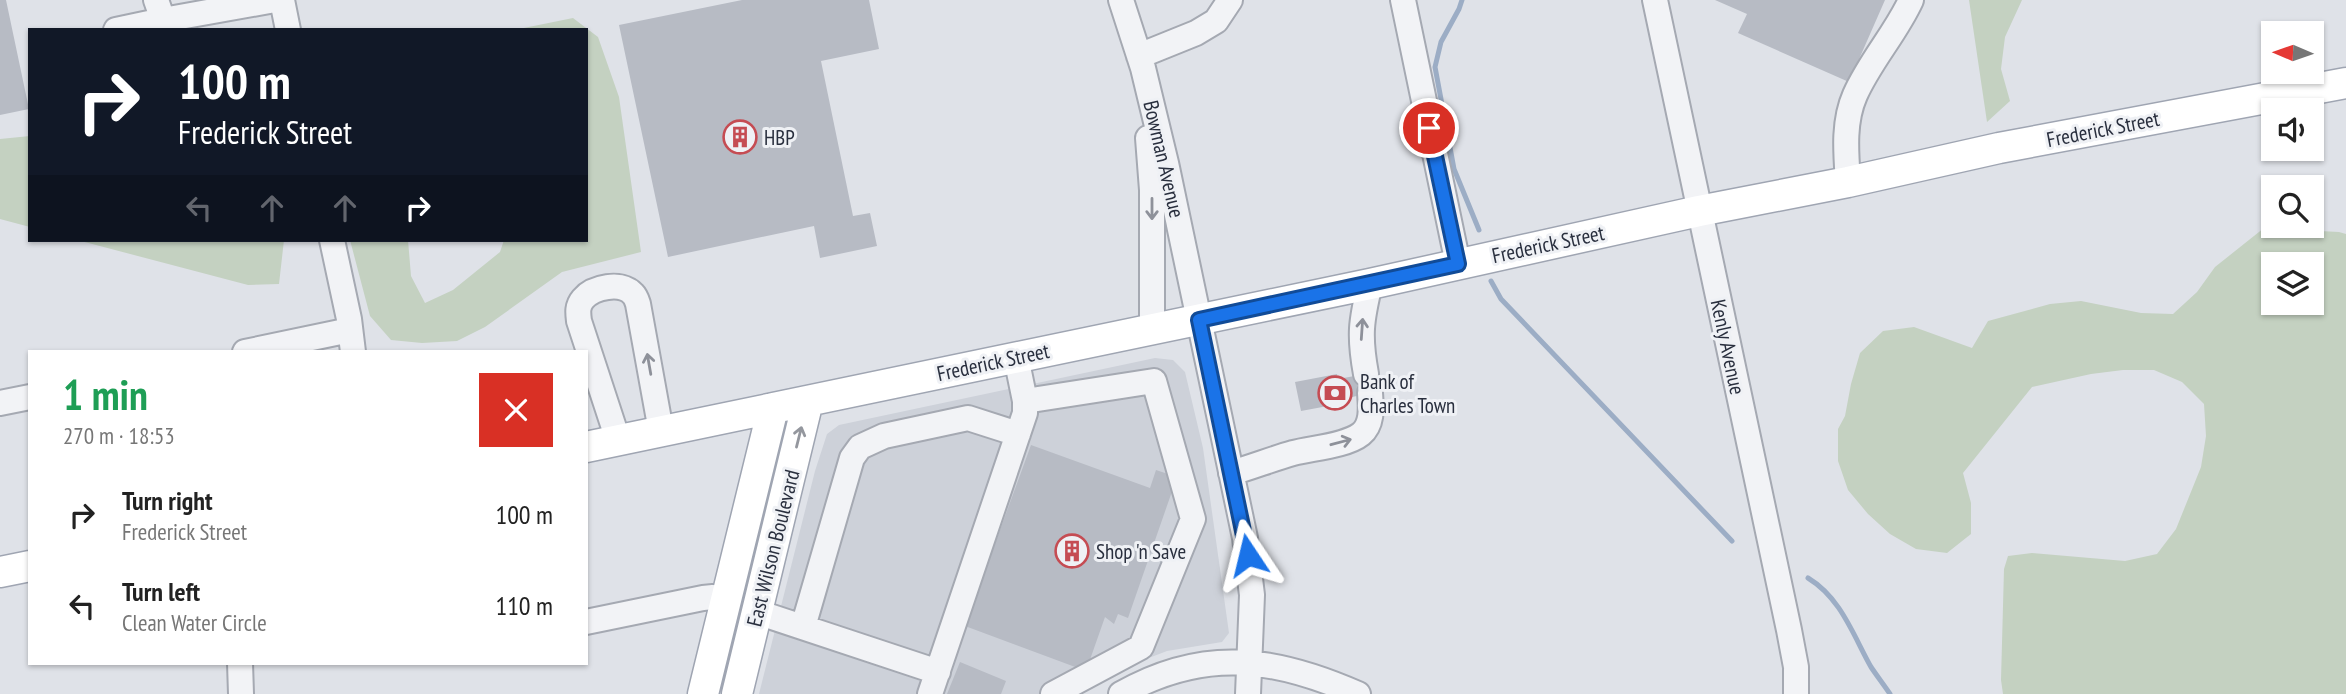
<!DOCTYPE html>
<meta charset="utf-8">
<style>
body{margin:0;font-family:"PT Sans Narrow",sans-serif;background:#f6f6f6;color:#222;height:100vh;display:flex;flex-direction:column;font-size:26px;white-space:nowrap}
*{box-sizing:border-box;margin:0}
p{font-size:23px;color:#767676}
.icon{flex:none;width:38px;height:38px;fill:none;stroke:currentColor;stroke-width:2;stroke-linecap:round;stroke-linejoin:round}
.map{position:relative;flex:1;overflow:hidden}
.panel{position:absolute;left:28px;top:350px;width:560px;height:315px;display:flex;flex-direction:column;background:#fff;border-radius:0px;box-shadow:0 2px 5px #0004}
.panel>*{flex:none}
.banner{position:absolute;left:28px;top:28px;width:560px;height:214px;border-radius:0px;box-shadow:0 2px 5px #0004;background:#111827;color:#fff;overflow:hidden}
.needle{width:46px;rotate:272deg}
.controls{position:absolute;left:2261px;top:21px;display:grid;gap:14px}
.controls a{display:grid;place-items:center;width:63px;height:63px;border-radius:0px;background:#fff;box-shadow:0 2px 5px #0004;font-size:35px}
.pin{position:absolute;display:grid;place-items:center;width:60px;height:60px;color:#fff;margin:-30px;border:4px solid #fff;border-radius:50%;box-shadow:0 2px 7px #0007}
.me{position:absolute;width:77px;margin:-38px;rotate:350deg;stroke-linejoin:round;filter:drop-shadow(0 0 5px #0008)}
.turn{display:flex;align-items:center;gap:24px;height:147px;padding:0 35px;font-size:32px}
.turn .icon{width:91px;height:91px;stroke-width:2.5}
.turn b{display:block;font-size:49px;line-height:60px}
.lanes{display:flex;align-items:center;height:66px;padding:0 35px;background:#0003;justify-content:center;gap:35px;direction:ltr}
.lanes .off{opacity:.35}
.round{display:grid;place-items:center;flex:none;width:74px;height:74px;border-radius:0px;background:#f6f6f6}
.summary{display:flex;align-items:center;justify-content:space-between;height:119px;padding:0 35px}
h1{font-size:42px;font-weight:700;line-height:52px;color:#1e9e55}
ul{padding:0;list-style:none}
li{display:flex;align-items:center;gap:21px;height:91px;padding:0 35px}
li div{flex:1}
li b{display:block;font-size:26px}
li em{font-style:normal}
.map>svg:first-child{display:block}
.built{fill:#cdd1d9}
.green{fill:#c4d1c1;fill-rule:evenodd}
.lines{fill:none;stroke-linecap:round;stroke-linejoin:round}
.stream{stroke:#9cadc5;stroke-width:5}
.building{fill:#b7bbc4}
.minor-casing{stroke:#a5a9b2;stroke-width:28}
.major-casing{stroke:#9fa5b2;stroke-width:33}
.minor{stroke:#f2f3f6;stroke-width:24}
.major{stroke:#fff;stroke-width:30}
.oneway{stroke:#8e919a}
.oneway2{stroke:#94979e}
.route-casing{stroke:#114b97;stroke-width:18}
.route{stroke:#1a73e8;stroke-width:12}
.labels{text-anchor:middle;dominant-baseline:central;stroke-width:6;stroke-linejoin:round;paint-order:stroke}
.street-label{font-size:21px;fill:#292f3e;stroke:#eff1f5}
.poi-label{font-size:21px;fill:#292f3e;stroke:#eff1f5;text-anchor:start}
</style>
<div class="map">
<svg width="2346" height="694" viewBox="0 0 2346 694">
<rect width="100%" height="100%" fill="#dfe2e8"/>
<path class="built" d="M1155,358L1173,360L1185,372L1203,448L1229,633L1222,642L1167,651L1120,669L1074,694H759L815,471L827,434L839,425Z"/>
<path class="green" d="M1969,0H2022L2005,37L2001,69L2010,101L1987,122Z
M573,18L598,37L619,97L641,252L562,272L485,327L457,341L422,343L391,340L370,316L350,240H408L411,276L425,303L453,290L500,252L504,240H586V30H514Z
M30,136V227L0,219V139Z
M2264,228L2339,232L2346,234V694H2003L2001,680L2004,569L2008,556L2032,553L2125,561L2157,554L2176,529L2201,467L2206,436L2204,404L2182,382L2154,370H2123L2091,374L2032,387L1963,473L1971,503V534L1947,553L1916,549L1890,534L1868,514L1848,490L1838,461V429L1845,416L1851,384L1860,353L1883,331L1914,327L1972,348L1988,321L2050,304L2081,301L2141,313L2173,314L2197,292L2215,267ZM2312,264V303H2273V264Z
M77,240H284L279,284L248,285Z"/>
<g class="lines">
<path class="stream" d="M1462,0L1459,9L1441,42L1435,67L1454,169L1479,230
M1491,281L1501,299L1732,541
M1808,578C1841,598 1853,635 1871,667C1877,676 1884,685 1890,694"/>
</g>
<path class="building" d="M0,0H6L29,109L0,115Z
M742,0H869L879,49L821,61L853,216L870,213L877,246L820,258L814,226L668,257L619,25Z
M1715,0H1885L1849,82L1738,33L1747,14Z
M1371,373L1375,392L1343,399L1344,403L1301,411L1295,382L1337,374L1338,379Z
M1031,445L1150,488L1156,470L1177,477L1128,618L1118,614L1114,624L1105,617L1086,671L965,626Z
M960,662L1006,681L1001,694H947Z"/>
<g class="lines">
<defs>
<path id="minor" d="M156,0L163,20L275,0
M282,0L288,30
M1121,0L1143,68L1166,163L1245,538L1252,595L1248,694
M1403,0L1458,264
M1655,0L1789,630L1796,667V694
M116,30L163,20
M1139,56L1196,33L1216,21L1230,0
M1148,138L1152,190V329
M1848,182C1846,153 1843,122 1855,95C1870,61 1896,33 1911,0
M332,240L349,319L353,352
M245,352L350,330
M1366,374C1359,336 1361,321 1370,284
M1025,401L1154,381L1193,519L1141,647L1053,694
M0,403L30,397
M618,440L579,321C578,313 577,306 583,299C593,287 621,281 633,294C636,297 637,301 638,304L661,431
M1231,473C1252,467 1272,459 1293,453C1312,448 1346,446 1361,434C1373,424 1371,407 1370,393
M757,612L938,672
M586,622L703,598L713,597L726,601
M803,627L852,458L860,447L884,436L968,418L1018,434
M240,663L241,694
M930,694L1025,413V401L1016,357
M1121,694C1203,647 1274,657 1358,694"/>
<path id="major" d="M586,447L1370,284L1699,211L1848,182L1999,148L2346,83
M0,572L30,566
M703,694L773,408
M737,694L808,401"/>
</defs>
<use href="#minor" class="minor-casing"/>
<use href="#major" class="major-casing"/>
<use href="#minor" class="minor"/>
<use href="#major" class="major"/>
</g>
<defs><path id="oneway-shaft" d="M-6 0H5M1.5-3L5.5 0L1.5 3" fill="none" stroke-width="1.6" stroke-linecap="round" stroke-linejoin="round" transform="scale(1.75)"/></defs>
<g class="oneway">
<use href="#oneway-shaft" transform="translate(1152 209) rotate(90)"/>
<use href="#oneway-shaft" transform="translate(1362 329) rotate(-86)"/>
<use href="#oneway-shaft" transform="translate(649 364) rotate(-100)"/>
<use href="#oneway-shaft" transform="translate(1341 442) rotate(-15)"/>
</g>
<use class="oneway2" href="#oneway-shaft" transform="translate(799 437) rotate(-76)"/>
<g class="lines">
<defs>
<path id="route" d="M1248,555L1199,320L1458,264L1429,128"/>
</defs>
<use href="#route" class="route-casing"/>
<use href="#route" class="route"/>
</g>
<defs>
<symbol id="building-ring" viewBox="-11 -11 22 22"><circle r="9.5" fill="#eff1f5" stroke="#c54c53" stroke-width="1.5"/><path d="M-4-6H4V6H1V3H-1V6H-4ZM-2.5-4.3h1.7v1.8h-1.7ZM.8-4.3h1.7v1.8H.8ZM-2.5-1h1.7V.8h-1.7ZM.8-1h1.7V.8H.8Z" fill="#c54c53"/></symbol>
<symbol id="bank-ring" viewBox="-11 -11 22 22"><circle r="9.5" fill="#eff1f5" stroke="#c54c53" stroke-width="1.5"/><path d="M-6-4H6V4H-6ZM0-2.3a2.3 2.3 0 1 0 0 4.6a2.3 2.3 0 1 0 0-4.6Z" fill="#c54c53"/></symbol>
</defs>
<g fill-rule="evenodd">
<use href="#building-ring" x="721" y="118" width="38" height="38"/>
<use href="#bank-ring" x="1316" y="374" width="38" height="38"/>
<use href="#building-ring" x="1053" y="532" width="38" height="38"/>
</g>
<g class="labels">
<g class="street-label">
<text transform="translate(2103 129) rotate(-11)">Frederick Street</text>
<text transform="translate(1164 159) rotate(77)">Bowman Avenue</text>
<text transform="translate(1548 244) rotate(-12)">Frederick Street</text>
<text transform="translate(1728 347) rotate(78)">Kenly Avenue</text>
<text transform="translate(993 362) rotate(-12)">Frederick Street</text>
<text transform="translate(773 548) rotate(-76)">East Wilson Boulevard</text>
</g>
<g class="poi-label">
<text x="764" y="137">HBP</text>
<text x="1360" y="381">Bank of<tspan x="1360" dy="24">Charles Town</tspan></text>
<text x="1096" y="551">Shop 'n Save</text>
</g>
</g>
</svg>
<div class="controls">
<a><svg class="needle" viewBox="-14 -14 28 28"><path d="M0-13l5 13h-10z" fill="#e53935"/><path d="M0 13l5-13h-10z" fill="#767676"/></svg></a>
<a><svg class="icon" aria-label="sound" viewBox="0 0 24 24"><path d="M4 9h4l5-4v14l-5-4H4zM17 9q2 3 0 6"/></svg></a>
<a><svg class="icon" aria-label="search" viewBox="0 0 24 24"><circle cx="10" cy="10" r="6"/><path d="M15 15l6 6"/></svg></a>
<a><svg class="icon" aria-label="layers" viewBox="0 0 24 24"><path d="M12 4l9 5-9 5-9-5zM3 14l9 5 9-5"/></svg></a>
</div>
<div class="pin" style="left:1429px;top:128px;background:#d93025"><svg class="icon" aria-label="arrive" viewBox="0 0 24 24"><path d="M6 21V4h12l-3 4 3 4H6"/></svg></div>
<svg class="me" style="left:1248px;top:555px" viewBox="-20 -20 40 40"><path d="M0-17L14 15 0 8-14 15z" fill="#1a73e8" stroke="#fff" stroke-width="4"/></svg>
<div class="banner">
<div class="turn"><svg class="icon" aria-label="right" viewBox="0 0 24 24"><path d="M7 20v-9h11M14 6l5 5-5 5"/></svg><div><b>100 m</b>Frederick Street</div></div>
<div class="lanes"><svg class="icon off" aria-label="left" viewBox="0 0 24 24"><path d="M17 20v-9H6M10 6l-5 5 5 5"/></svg><svg class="icon off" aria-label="ahead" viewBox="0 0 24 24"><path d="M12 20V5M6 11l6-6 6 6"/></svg><svg class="icon off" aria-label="ahead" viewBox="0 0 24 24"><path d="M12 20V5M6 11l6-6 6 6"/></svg><svg class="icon" aria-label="right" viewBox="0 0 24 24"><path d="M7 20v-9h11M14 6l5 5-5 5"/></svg></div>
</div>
<section class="panel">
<div class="summary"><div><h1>1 min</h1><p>270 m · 18:53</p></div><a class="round" style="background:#d93025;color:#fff"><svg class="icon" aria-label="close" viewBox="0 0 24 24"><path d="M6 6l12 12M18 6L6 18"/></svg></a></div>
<ul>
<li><svg class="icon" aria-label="right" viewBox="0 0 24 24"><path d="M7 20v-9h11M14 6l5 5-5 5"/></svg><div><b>Turn right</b><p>Frederick Street</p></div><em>100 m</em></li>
<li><svg class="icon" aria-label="left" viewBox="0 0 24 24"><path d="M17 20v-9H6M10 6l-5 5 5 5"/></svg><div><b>Turn left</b><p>Clean Water Circle</p></div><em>110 m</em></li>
</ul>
</section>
</div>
